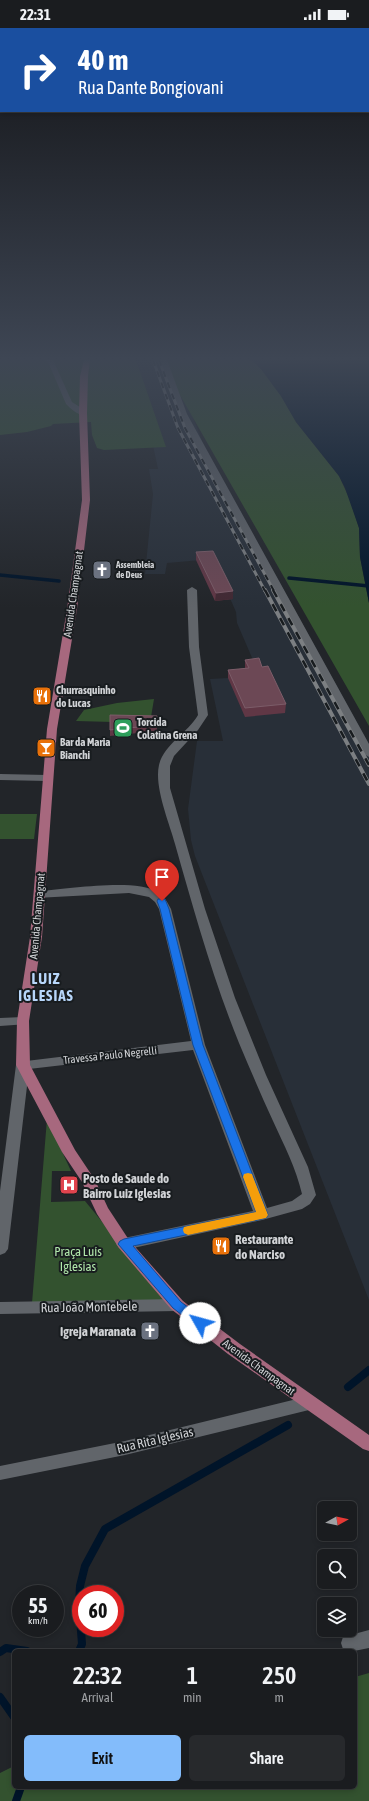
<!DOCTYPE html>
<meta charset="utf-8">
<style>
body{margin:0;font-family:"Asap Condensed",sans-serif;background:#27292c;color:#f1f3f6;height:100vh;display:flex;flex-direction:column;font-size:15px;white-space:nowrap}
*{box-sizing:border-box;margin:0}
p{font-size:13px;color:#9fa1a4}
.icon{flex:none;width:22px;height:22px;fill:none;stroke:currentColor;stroke-width:2;stroke-linecap:round;stroke-linejoin:round}
.map{position:relative;flex:1;overflow:hidden}
.panel{position:absolute;left:12px;top:1621px;width:345px;height:140px;display:flex;flex-direction:column;background:#1a1c1f;border-radius:6px;box-shadow:0 2px 6px #0003,0 0 0 1px #383a3d}
.panel>*{flex:none}
.hud{position:absolute;left:0px;top:0px;width:369px;height:84px;box-shadow:0 2px 6px #0003,0 0 0 1px #383a3d;background:#1a4fa0;color:#fff;overflow:hidden}
.needle{width:26px;rotate:82deg}
.fabs{position:absolute;left:317px;top:1473px;display:grid;gap:8px}
.fabs a{display:grid;place-items:center;width:40px;height:40px;border-radius:6px;background:#1a1c1f;box-shadow:0 2px 6px #0003,0 0 0 1px #383a3d;font-size:20px}
.speed{position:absolute;left:12px;top:1557px;display:flex;gap:8px;font-size:20px;font-weight:700;text-align:center}
.speed>*{display:grid;place-content:center;width:52px;height:52px;border-radius:50%;background:#1a1c1f;box-shadow:0 2px 6px #0003,0 0 0 1px #383a3d;line-height:1}
.speed small{font-size:10px;font-weight:400}
.speed .limit{border:6px solid #d22;background:#fff;color:#111}
.pin{position:absolute;display:grid;place-items:center;width:34px;height:34px;color:#fff;margin:-41px -17px;border-radius:50% 50% 50% 0;rotate:-45deg;box-shadow:0 0 4px #0007}
.pin .icon{rotate:45deg}
.me{position:absolute;width:44px;margin:-22px;rotate:308deg;stroke-linejoin:round;filter:drop-shadow(0 0 3px #0008)}
.turn{display:flex;align-items:center;gap:14px;height:84px;padding:0 12px;font-size:18px}
.turn .icon{width:52px;height:52px;stroke-width:2.5}
.turn b{display:block;font-size:28px;line-height:34px}
.eta{display:flex;justify-content:space-evenly;align-items:center;height:68px;text-align:center}
.eta b{font-size:24px;font-weight:600;line-height:28px}
.cta{display:flex;gap:8px;margin-top:auto;padding:8px 12px}
.cta a{flex:1;height:46px;border-radius:6px;background:#83bcfb;color:#111;font-size:16px;font-weight:600;line-height:46px;text-align:center}
.cta a+a{background:#27292c;color:#f1f3f6}
.status{display:flex;justify-content:space-between;align-items:center;height:28px;padding:0 20px;background:#1a1c1f;direction:ltr}
.status svg{height:11px;fill:currentColor}
.map>svg:first-child{display:block}
.built{fill:#282f38}
.green{fill:#33522f}
.water{fill:#001429}
.lines{fill:none;stroke-linecap:round;stroke-linejoin:round}
.stream-far1{stroke:#001429;stroke-width:3.5}
.stream{stroke:#001429;stroke-width:8}
.minor{fill:#61656a;fill-rule:evenodd}
.major{fill:#a7687e;fill-rule:evenodd}
.rail-far1-casing{stroke:#7c7f82;stroke-width:3}
.rail-casing{stroke:#7c7f82;stroke-width:4}
.rail-far1{stroke:#181c1f;stroke-width:2;stroke-dasharray:6;stroke-linecap:butt}
.rail{stroke:#181c1f;stroke-width:2.5;stroke-dasharray:8;stroke-linecap:butt}
.wall{fill:#603745}
.shaded-wall{fill:#422933}
.building{fill:#6c4855;stroke:#7c5d69}
.route{fill:#1a73e8;stroke:#114b97}
.slow{fill:#f59e0b}
.labels{text-anchor:middle;dominant-baseline:central;stroke-width:4;stroke-linejoin:round;paint-order:stroke}
.far-poi-label{font-size:9px;font-weight:bold;fill:#d1d3d6;stroke:#181c1f;text-anchor:start}
.street-label{font-size:11px;fill:#d1d3d6;stroke:#181c1f}
.poi-label{font-size:11px;font-weight:bold;fill:#d1d3d6;stroke:#181c1f;text-anchor:start}
.near-poi-label{font-size:13px;font-weight:bold;fill:#d1d3d6;stroke:#181c1f;text-anchor:start}
.near-park-label{font-size:13px;fill:#b0e6aa;stroke:#181c1f}
.near-street-label{font-size:13px;fill:#d1d3d6;stroke:#181c1f}
.district-label{font-size:15px;font-weight:bold;letter-spacing:1px;fill:#b8d7fb;stroke:#181c1f}
</style>
<div class="status"><b>22:31</b><svg viewBox="0 0 49 12"><path d="M0 12V9h3v3zM5 12V6h3v6zM10 12V3h3v9zM15 12V0h3v12zM26 1h20v11H26zM47 4h2v5h-2z"/></svg></div>
<div class="map">
<svg width="369" height="1773" viewBox="0 0 369 1773">
<rect width="100%" height="100%" fill="#222529"/>
<path class="built" d="M134,332H171L204,418L369,716V1272L195,828L191,812L188,781L197,713H223L210,651L228,650L256,639L237,595L236,584L213,531L167,535L165,546H145L153,466L149,441H158L138,346Z"/>
<path class="green" d="M0,332H136L166,419L104,422L97,420L92,407L91,394L53,396L51,398L27,404L0,407Z
M160,332H252L261,341L281,368L296,394L339,448L350,472L359,500L360,529L369,575V698Z
M154,671L150,695L76,693L84,682L117,675Z
M0,786H37L34,811H0Z
M47,1091L71,1143H52L51,1174L85,1173L167,1273L32,1275Z
M369,1645V1773H0V1745L14,1738V1759H355V1649Z"/>
<path class="water" d="M252,332H369V575L360,529L359,500L345,460L339,448L296,394L281,368L261,341Z"/>
<g class="lines">
<path class="stream-far1" d="M0,547L59,553
M289,550L369,558"/>
<path class="stream" d="M348,1359L369,1342
M79,1623L82,1616L79,1577L80,1558L85,1538L105,1501L288,1397
M0,1624L6,1620L27,1623
M0,1669L14,1689
M16,1773L21,1759"/>
<path class="minor" d="M46,332H52L54,334L72,374L86,383V387C78,388 71,381 66,376L49,336Z
M161,332H167L187,386L369,716V729L364,726L179,386Z
M192,559L197,562L199,619L208,687L198,702L174,728L170,738V760L205,881L235,970L266,1047L308,1139L316,1167L310,1176L302,1181L262,1192L124,1222L119,1220L116,1216L119,1212L124,1210L253,1183L193,1022L29,1041L8,1221L5,1225L0,1227V1163L16,1037L18,1034L191,1013L159,881L155,874L149,869L129,865L36,870L34,867L36,864L40,863C68,861 135,850 158,864C164,868 168,875 171,881L205,1017L267,1180L292,1173L302,1166C296,1140 284,1117 273,1093C261,1067 250,1041 239,1015C213,951 194,883 175,816C169,794 154,759 159,737C164,716 188,705 198,687L189,619L187,562Z
M0,746L47,747L52,750L47,753L0,752Z
M23,989L28,990L29,993L28,996L0,998V990Z
M177,1271L183,1273L185,1277L183,1281L177,1283L0,1286V1274Z
M309,1368L315,1370L317,1375L315,1380L309,1382L125,1427L0,1452V1438L125,1413Z
M369,1602V1620L354,1623L343,1621L341,1615L343,1609Z"/>
<path class="major" d="M84,332H90L88,348L87,385L90,472L77,581L57,701L42,909L29,993L30,1037L75,1122L95,1152L108,1180L129,1212L183,1273L240,1316L369,1407V1423L363,1421L228,1326L171,1281L119,1220L97,1186L82,1154L62,1124L16,1037L17,993L30,909L47,701L67,581L82,472L79,385L80,348Z"/>
<defs>
<path id="rail-far1" d="M153,332L178,400L265,563
M159,332L185,400L274,563"/>
<path id="rail" d="M265,562L369,756
M273,562L369,737"/>
</defs>
<use href="#rail-far1" class="rail-far1-casing"/>
<use href="#rail" class="rail-casing"/>
<use href="#rail-far1" class="rail-far1"/>
<use href="#rail" class="rail"/>
</g>
<path class="wall" d="M196,524L233,571L215,573L196,532Z
M245,632L262,639L286,676L285,685L245,689L228,650V642L245,641Z
M110,687L157,688V703L110,708Z"/>
<path class="shaded-wall" d="M233,563V571L215,573L216,565Z"/>
<path class="building" d="M213,523L233,563L216,565L196,524Z
M259,630L262,639L268,638L286,676L245,680L228,642L249,640L245,632Z
M110,687L157,688V697L110,702Z"/>
<linearGradient id="sky" x2="0" y2="1"><stop stop-color="#131417"/><stop offset="0.57" stop-color="#3e4654"/><stop offset="1" stop-color="#3e4654" stop-opacity="0"/></linearGradient>
<rect width="369" height="580" fill="url(#sky)"/>
<path class="route" d="M158,871H165L169,881L203,1017L268,1187L266,1190L262,1191L133,1218L181,1274L204,1291L206,1295L204,1298L200,1299L196,1298L173,1280L118,1216L120,1213L124,1211L256,1184L193,1017L160,881L157,873Z"/>
<path class="slow" d="M248,1145L252,1146L253,1149L268,1187L266,1190L188,1207L184,1205L183,1202L184,1199L188,1198L256,1184L243,1149L244,1146Z"/>
<defs>
<symbol id="church-square" viewBox="-11 -11 22 22"><rect x="-9" y="-9" width="18" height="18" rx="4" fill="#6b7280" stroke="#181c1f"/><path d="M-1.2-6h2.4v3.5h3.3v2.4h-3.3V6h-2.4V-.1h-3.3v-2.4h3.3Z" fill="#fff"/></symbol>
<symbol id="restaurant-square" viewBox="-11 -11 22 22"><rect x="-9" y="-9" width="18" height="18" rx="4" fill="#e8710a" stroke="#181c1f"/><path d="M-5-6h1v4h1v-4h1v4h1v-4h1v5L-1.5 .5V6h-2V.5L-5-1ZM5-6V6H3V1.5H1.5Q1.5-4 5-6Z" fill="#fff"/></symbol>
<symbol id="stadium-square" viewBox="-11 -11 22 22"><rect x="-9" y="-9" width="18" height="18" rx="4" fill="#2e9e5b" stroke="#181c1f"/><path d="M0-5a6.5 5 0 1 0 0 10a6.5 5 0 1 0 0-10ZM-3.5-1.8h7v3.6h-7Z" fill="#fff"/></symbol>
<symbol id="bar-square" viewBox="-11 -11 22 22"><rect x="-9" y="-9" width="18" height="18" rx="4" fill="#e8710a" stroke="#181c1f"/><path d="M-6-5H6L.8 .8V4.5H3.5V6h-7V4.5H-.8V.8Z" fill="#fff"/></symbol>
<symbol id="hospital-square" viewBox="-11 -11 22 22"><rect x="-9" y="-9" width="18" height="18" rx="4" fill="#e0444e" stroke="#181c1f"/><path d="M-5-5h3v3.5h4V-5h3V5h-3V1.5h-4V5h-3Z" fill="#fff"/></symbol>
</defs>
<g fill-rule="evenodd">
<use href="#church-square" x="91" y="531" width="22" height="22"/>
<use href="#restaurant-square" x="31" y="657" width="22" height="22"/>
<use href="#stadium-square" x="112" y="689" width="22" height="22"/>
<use href="#bar-square" x="35" y="709" width="22" height="22"/>
<use href="#hospital-square" x="58" y="1146" width="22" height="22"/>
<use href="#restaurant-square" x="210" y="1207" width="22" height="22"/>
<use href="#church-square" x="139" y="1292" width="22" height="22"/>
</g>
<g class="labels">
<g class="far-poi-label">
<text x="116" y="537">Assembleia<tspan x="116" dy="10">de Deus</tspan></text>
</g>
<g class="street-label">
<text transform="translate(73 566) rotate(-82)">Avenida Champagnat</text>
<text transform="translate(37 888) rotate(-85)">Avenida Champagnat</text>
<text transform="translate(110 1027) rotate(-6)">Travessa Paulo Negrelli</text>
<text transform="translate(259 1339) rotate(36)">Avenida Champagnat</text>
</g>
<g class="poi-label">
<text x="56" y="662">Churrasquinho<tspan x="56" dy="13">do Lucas</tspan></text>
<text x="137" y="694">Torcida<tspan x="137" dy="13">Colatina Grena</tspan></text>
<text x="60" y="714">Bar da Maria<tspan x="60" dy="13">Bianchi</tspan></text>
</g>
<g class="near-poi-label">
<text x="83" y="1150">Posto de Saude do<tspan x="83" dy="15">Bairro Luiz Iglesias</tspan></text>
<text x="235" y="1211">Restaurante<tspan x="235" dy="15">do Narciso</tspan></text>
<text x="136" y="1303" text-anchor="end">Igreja Maranata</text>
</g>
<g class="near-park-label">
<text x="78" y="1223">Praça Luís<tspan x="78" dy="15">Iglesias</tspan></text>
</g>
<g class="near-street-label">
<text transform="translate(89 1279) rotate(-1)">Rua João Montebele</text>
<text transform="translate(155 1412) rotate(-13)">Rua Rita Iglesias</text>
</g>
<g class="district-label">
<text x="46" y="950">LUIZ<tspan x="46" dy="17">IGLESIAS</tspan></text>
</g>
</g>
</svg>
<div class="fabs">
<a><svg class="needle" viewBox="-14 -14 28 28"><path d="M0-13l5 13h-10z" fill="#e53935"/><path d="M0 13l5-13h-10z" fill="#9fa1a4"/></svg></a>
<a><svg class="icon" aria-label="search" viewBox="0 0 24 24"><circle cx="10" cy="10" r="6"/><path d="M15 15l6 6"/></svg></a>
<a><svg class="icon" aria-label="layers" viewBox="0 0 24 24"><path d="M12 4l9 5-9 5-9-5zM3 14l9 5 9-5"/></svg></a>
</div>
<div class="speed"><div>55<small>km/h</small></div><div class="limit">60</div></div>
<div class="pin" style="left:162px;top:873px;background:#d93025"><svg class="icon" aria-label="arrive" viewBox="0 0 24 24"><path d="M6 21V4h12l-3 4 3 4H6"/></svg></div>
<svg class="me" style="left:200px;top:1295px" viewBox="-20 -20 40 40"><circle r="19" fill="#fff"/><path d="M0-13L10 11 0 6-10 11z" fill="#1a73e8"/></svg>
<div class="hud">
<div class="turn"><svg class="icon" aria-label="right" viewBox="0 0 24 24"><path d="M7 20v-9h11M14 6l5 5-5 5"/></svg><div><b>40 m</b>Rua Dante Bongiovani</div></div>
</div>
<section class="panel">
<div class="eta">
<div><b>22:32</b><p>Arrival</p></div>
<div><b>1</b><p>min</p></div>
<div><b>250</b><p>m</p></div>
</div>
<div class="cta"><a>Exit</a><a>Share</a></div>
</section>
</div>
